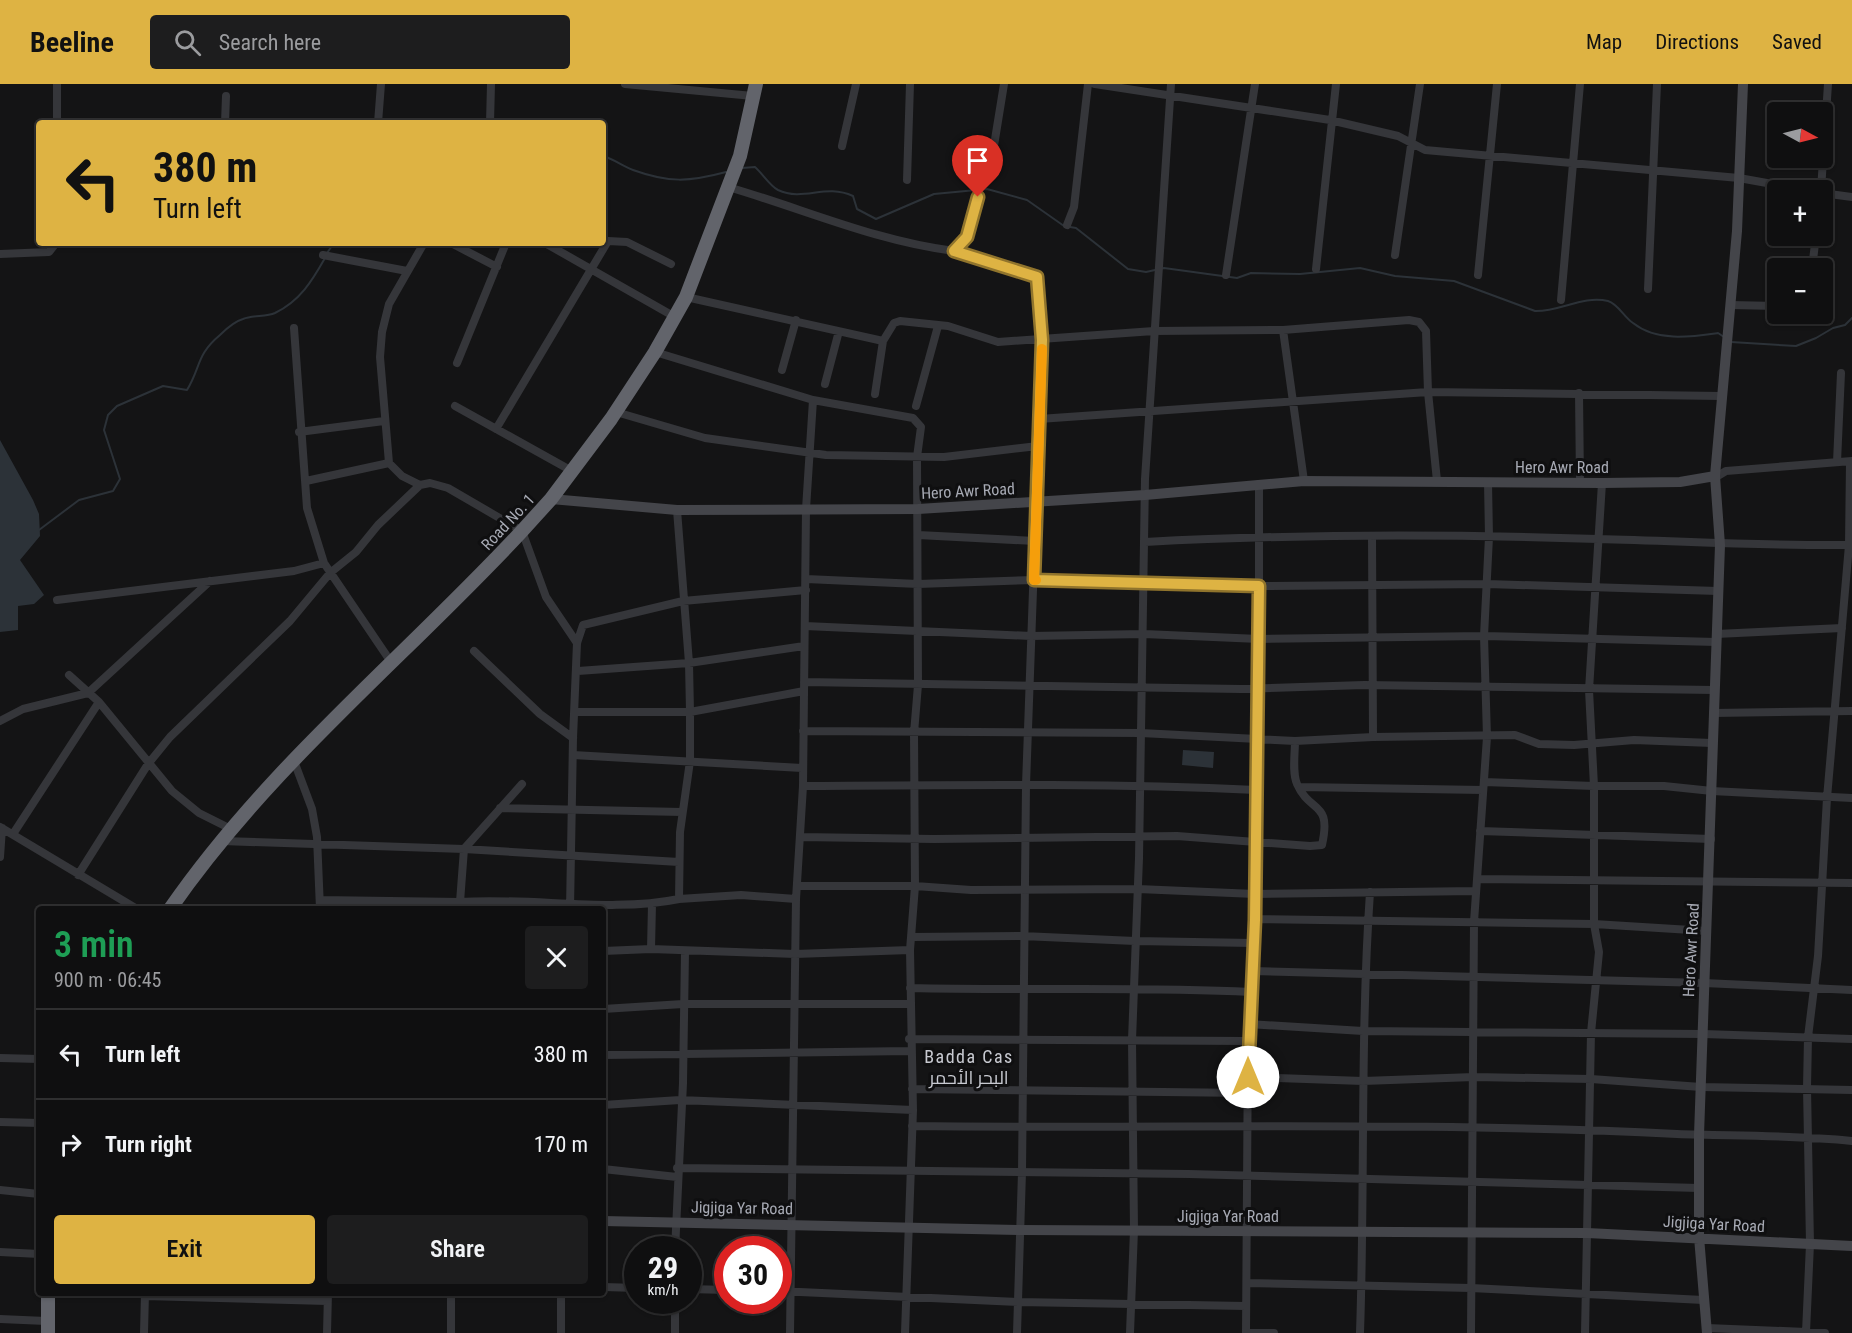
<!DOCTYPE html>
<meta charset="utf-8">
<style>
body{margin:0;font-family:"Roboto Condensed",Cairo,sans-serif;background:#1d1d1e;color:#f1f3f6;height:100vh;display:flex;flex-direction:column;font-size:22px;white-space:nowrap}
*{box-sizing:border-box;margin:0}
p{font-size:20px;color:#9b9c9f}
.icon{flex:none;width:33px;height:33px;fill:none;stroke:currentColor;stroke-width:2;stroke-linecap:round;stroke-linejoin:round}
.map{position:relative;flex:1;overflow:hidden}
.panel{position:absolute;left:36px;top:822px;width:570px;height:390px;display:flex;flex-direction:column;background:#0f0f10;border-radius:6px;box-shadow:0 2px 4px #0004,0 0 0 2px #2f2f30}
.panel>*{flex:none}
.hud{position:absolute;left:36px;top:36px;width:570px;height:126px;border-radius:6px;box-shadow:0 2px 4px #0004,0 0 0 2px #2f2f30;background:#deb343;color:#111;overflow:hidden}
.needle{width:39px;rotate:97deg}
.tools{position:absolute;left:1767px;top:18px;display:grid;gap:12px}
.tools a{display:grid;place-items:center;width:66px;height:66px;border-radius:6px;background:#0f0f10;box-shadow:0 2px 4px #0004,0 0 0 2px #2f2f30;font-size:30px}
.speed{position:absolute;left:624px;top:1152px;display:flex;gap:12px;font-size:30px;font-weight:700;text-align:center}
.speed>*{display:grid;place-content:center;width:78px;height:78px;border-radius:50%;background:#0f0f10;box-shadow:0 2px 4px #0004,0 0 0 2px #2f2f30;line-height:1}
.speed small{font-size:15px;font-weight:400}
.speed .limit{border:9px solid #d22;background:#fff;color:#111}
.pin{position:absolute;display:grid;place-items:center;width:51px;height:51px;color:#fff;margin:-62px -26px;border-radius:50% 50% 50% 0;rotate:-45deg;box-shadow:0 0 6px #0007}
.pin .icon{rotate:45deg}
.me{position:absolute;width:66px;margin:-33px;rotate:0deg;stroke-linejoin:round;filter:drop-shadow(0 0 4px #0008)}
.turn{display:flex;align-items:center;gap:21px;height:126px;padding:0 18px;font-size:27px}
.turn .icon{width:78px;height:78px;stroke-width:2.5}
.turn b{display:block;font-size:42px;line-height:51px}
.round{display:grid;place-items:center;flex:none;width:63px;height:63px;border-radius:6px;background:#1d1d1e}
.overview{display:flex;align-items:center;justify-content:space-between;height:102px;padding:0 18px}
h1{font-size:36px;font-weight:600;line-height:45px;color:#1e9e55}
.cta{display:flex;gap:12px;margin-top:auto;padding:12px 18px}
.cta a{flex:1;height:69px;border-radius:6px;background:#deb343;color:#111;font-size:24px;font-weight:600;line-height:69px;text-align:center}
.cta a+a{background:#1d1d1e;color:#f1f3f6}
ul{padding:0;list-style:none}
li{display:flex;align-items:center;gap:18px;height:90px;padding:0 18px;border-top:2px solid #2f2f30}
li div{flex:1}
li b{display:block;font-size:22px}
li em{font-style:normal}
header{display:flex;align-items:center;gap:36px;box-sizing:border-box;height:84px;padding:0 30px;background:#deb343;color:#111}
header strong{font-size:28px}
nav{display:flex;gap:33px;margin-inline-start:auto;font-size:21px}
.search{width:420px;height:54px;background:#1d1d1e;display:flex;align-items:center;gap:15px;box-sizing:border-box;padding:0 21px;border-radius:6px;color:#9b9c9f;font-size:22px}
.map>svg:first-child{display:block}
.water{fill:#2c3238}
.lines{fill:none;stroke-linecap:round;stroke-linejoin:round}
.stream{stroke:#2c3238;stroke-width:2}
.street{stroke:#35363a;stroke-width:8}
.secondary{stroke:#44454a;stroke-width:10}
.highway{stroke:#62646b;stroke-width:14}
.route-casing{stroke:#90742c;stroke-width:15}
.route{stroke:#deb343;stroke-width:10}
.slow{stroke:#f59e0b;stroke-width:10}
.labels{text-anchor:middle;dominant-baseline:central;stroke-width:6;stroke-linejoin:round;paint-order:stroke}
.street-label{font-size:16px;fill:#a7aab4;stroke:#0f0f10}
.neighbourhood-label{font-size:18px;letter-spacing:1.5px;fill:#c8cad1;stroke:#0f0f10}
</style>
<header>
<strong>Beeline</strong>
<div class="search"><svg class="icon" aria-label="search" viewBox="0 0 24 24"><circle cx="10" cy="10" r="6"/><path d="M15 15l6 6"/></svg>Search here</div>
<nav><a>Map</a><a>Directions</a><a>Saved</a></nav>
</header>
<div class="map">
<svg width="1852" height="1249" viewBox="0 0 1852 1249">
<rect width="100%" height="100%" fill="#141415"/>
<path class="water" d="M0,356L33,416L39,430L40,452L20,476L44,511L34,520L18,522V546L0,548Z
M1183,666L1214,668L1213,684L1182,681Z"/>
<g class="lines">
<path class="stream" d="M603,72C614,75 622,82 633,86C669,99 689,98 726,88
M742,84L755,83C762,89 770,102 778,106C804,118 825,99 853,112L857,125L876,135L934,110L987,105L1027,116L1064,142
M1070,143L1076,144L1128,185L1146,188L1164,184L1237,194L1251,189L1300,190L1360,184L1395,192L1454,197L1535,227C1559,228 1583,211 1608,217C1618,220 1624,233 1633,239C1657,258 1690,253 1718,249L1724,253
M327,169L334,159
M1731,258L1796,262L1816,254L1833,244L1845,241L1852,234
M39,446L79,416L113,407L120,395L104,346L108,331L117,322L163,302L187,306C201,283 196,271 220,251C226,245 236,237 243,235C253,231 266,233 275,229C300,217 312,197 325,174"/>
<path class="street" d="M57,0V39
M625,0L753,12
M1095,0L1330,36L1398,52L1425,66L1739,94L1806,106
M225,39L226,12
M378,39L381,0
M490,39L491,0
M842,62L856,0
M991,80L1004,0
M907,96L910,0
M728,103C804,125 875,157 954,167L967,153L978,113
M1821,106L1828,0
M1822,109L1852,113
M1067,141L1074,123L1088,0
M451,159L497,183
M545,159L675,233
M954,167L1037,193L1042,256L1026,701L1022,1088L1017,1249
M0,170L49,168L56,159
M323,171L407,187
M1395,171L1420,0
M1812,184L1816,152
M1316,185L1336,0
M1226,191L1255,0
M1478,191L1497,0
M1648,205L1657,0
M686,213L883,257
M1561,216L1580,0
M1730,221L1778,222
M294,244L307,424L324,479L391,578
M1283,246L1304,397
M655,268L813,316L913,334L921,343L917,373L918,601L914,649L915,802L910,866L913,1026L905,1249
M457,279L506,159
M782,286L796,236
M825,300L839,247
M1579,309L1580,399
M875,310L883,257L894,239L900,237L948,242L998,258L1154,247L1283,246L1409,236L1419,238L1426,247L1428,308L1437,397
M455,322L572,387
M916,322L938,242
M616,328L705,354L826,371L944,373L1038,362
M1039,335L1428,308L1721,312
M496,345L608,157L627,158L671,180
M299,348L384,337
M1837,378L1841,289
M1716,393L1726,387L1852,377
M306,397L389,379
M420,401L402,392L389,379L380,273L382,248L389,220L424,159
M677,426L689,579L690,628V677L680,748L679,815L741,811L796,815
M918,451L1035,457
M1372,452L1373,653
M1145,458C1296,450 1447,450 1598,455C1684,457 1766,462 1852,461
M806,495L918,500L1034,496L1259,502L1487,500L1718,507
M57,516L294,487L324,479
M805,542L1031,552L1144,550L1259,555L1484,552L1716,558
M1716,550L1842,544
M474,567L540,630L573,654
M578,587L689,579L804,562
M69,591L99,618L172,707L199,729L231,745
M804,598L1241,605L1364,601L1714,606
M575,628H690L804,607
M1713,629L1852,627
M0,637L23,625L88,609L210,497
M803,647L1141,649L1295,657L1373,653L1515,651L1539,660L1574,661L1634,656L1712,659
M573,671L802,684
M294,677L312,725L317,753L320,825
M1484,698L1594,702H1664L1712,707L1852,714
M803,702C954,701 1105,699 1256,706
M1299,703L1483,706
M500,724L682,728
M0,743L137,825
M1480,747L1711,755
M13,750L99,618
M800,753L934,755L1177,752L1310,762L1322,761C1332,716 1310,730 1297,700C1292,688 1295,670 1295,657
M222,757L464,765L679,778
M0,773L2,744
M78,791L148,680L170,653L290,537L330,489L356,468L378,441L420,401L430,399L448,404L522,447L546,513L577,559
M1477,795L1852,799
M797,802H915L971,806L1138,805L1255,810L1476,807
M320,816L460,818L464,765L522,700
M460,825V818C532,813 611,829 679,815
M570,825L573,654L577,559L583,541L683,517L806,506
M1255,835L1594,840L1707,847
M913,853L1022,852L1135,857L1253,859
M651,865L652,820
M603,867L651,865L795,870L910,866
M1252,887L1704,899L1852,906
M910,904C1024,907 1137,902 1251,908
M603,925L683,920H910
M1248,940L1363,947L1703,950L1852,955
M909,955L1248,957
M603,971L910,967
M0,974L39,975
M1248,993L1363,997L1474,993L1591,995L1701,1003L1852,1006
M912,1005L1248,1009
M603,1021L680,1016L913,1026
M0,1038L39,1039
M912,1042C1167,1045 1422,1037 1677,1050C1736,1052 1794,1051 1852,1057
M677,1084L1189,1090L1699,1104
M603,1085L677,1093
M0,1106L39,1110
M675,1166L683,999L685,868
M0,1168L39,1170
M1247,1199L1471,1204L1703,1216
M603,1203L638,1204
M688,1205L728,1206
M778,1207L1018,1218L1246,1222
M451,1209V1249
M561,1209V1249
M145,1212L327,1217
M0,1235L46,1237
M1707,1244L1806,1248L1810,1160L1807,1004L1808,953L1818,872L1827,714L1849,461L1850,378
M144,1249L145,1209
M327,1249L328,1209
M675,1249V1216
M790,1249L796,815L803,702L806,425L813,316
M1130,1249L1134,1146L1132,956L1139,774L1145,395L1171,0
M1246,1249L1248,957L1255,835L1259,641V400
M1246,1249H1274
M1360,1249C1365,1102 1360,955 1370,808
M1471,1249L1474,838L1487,653L1484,552L1489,453L1488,398
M1585,1249L1591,949L1599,868L1594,840V702L1589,606L1602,399
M1806,1249H1825"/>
<path class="secondary" d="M551,415L677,426L918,425L1145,411L1304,397L1602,399L1680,398L1715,392
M603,1137L1020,1146L1587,1149L1852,1162
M1707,1249L1699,1153V1051L1720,461L1715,392L1737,147L1743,0"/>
<path class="highway" d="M170,825C268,683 405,573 522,447L551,415L611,335L655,268L686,213L740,72L756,0
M48,1249V1209"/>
</g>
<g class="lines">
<defs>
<path id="route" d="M978,113L967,153L954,167L1037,193L1042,256L1034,496L1259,502L1255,836L1248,993"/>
</defs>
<use href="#route" class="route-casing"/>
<use href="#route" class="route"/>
<path class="slow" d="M1036,496H1034L1042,265"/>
</g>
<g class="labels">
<g class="street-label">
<text x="1562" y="383">Hero Awr Road</text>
<text transform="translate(968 407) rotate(-3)">Hero Awr Road</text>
<text transform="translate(508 438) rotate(-47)">Road No. 1</text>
<text transform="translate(1691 866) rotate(-87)">Hero Awr Road</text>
<text transform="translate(742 1124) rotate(1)">Jigjiga Yar Road</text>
<text x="1228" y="1132">Jigjiga Yar Road</text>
<text transform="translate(1714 1140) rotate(3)">Jigjiga Yar Road</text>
</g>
<g class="neighbourhood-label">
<text x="969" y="972">Badda Cas<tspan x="969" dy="21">البحر الأحمر</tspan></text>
</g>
</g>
</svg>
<div class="tools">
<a><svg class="needle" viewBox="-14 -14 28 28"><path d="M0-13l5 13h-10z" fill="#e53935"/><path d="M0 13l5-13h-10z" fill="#9b9c9f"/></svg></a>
<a>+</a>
<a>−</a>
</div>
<div class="speed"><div>29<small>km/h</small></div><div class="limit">30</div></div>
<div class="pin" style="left:978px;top:113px;background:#d93025"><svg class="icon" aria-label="arrive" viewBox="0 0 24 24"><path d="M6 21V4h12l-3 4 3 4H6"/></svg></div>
<svg class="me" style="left:1248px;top:993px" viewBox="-20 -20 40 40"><circle r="19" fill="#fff"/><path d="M0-13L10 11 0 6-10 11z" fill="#deb343"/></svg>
<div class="hud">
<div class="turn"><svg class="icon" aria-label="left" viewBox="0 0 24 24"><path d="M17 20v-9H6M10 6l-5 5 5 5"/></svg><div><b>380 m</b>Turn left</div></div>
</div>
<section class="panel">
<div class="overview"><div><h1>3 min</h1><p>900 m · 06:45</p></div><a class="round"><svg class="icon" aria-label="close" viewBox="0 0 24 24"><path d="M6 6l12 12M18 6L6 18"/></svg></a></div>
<ul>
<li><svg class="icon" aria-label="left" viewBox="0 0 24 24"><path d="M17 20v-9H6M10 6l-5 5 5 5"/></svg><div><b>Turn left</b></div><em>380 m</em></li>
<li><svg class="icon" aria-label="right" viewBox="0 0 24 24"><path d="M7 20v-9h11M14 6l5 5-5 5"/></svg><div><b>Turn right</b></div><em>170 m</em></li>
</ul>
<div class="cta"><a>Exit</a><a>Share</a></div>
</section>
</div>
